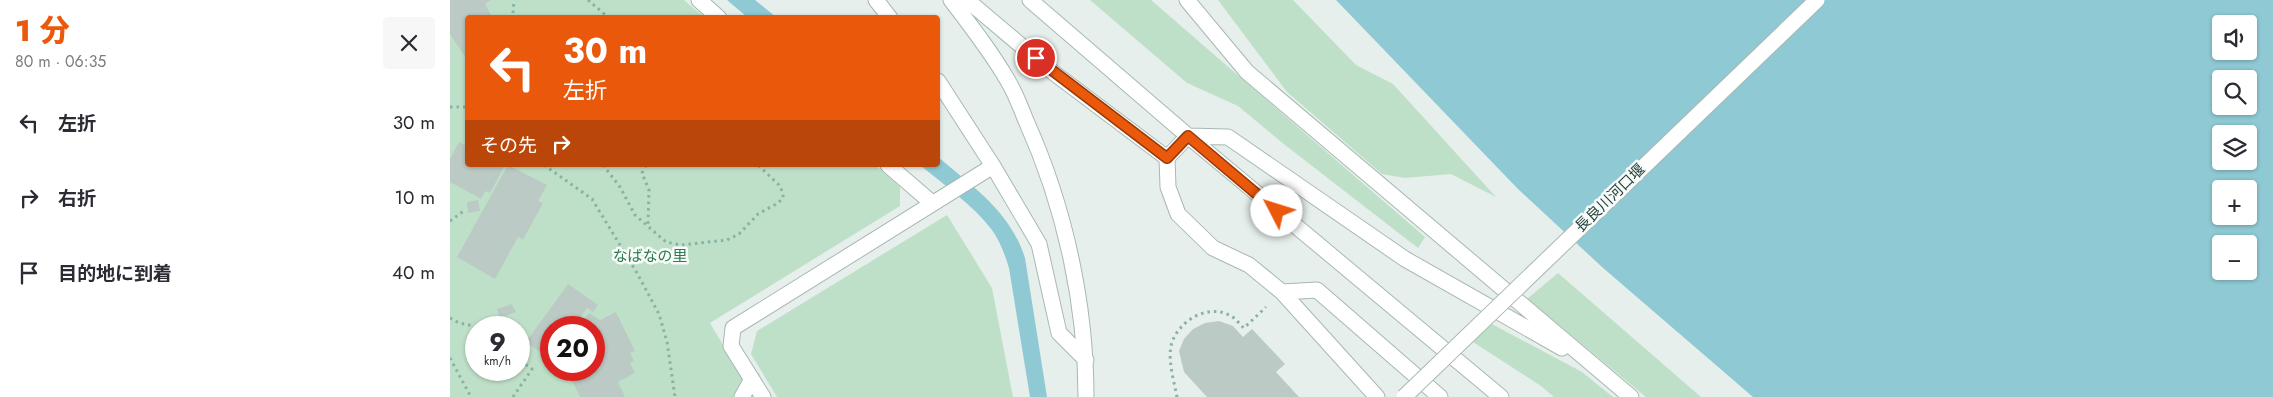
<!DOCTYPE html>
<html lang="ja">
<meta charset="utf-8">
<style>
body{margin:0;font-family:Jost,"Noto Sans JP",sans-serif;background:#f7f7f7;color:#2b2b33;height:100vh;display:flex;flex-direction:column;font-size:19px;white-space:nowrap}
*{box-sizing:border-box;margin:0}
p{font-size:16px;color:#7c7c81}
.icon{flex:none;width:28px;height:28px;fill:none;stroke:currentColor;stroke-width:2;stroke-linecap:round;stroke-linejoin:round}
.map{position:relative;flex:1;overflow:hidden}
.panel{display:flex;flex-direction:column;background:#fff;width:450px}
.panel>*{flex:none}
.top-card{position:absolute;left:15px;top:15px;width:475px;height:152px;border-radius:5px;box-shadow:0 1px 4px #0004;background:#ea580c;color:#fff;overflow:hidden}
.controls{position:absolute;left:1762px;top:15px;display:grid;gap:10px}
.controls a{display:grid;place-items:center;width:45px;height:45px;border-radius:5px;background:#fff;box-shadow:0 1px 4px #0004;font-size:25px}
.speed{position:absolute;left:15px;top:316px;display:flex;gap:10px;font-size:25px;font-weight:700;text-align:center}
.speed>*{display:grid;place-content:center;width:65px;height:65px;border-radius:50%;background:#fff;box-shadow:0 1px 4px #0004;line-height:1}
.speed small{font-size:12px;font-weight:400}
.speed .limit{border:8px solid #d22;background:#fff;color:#111}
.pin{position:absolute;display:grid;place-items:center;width:42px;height:42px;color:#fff;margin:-21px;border:2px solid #fff;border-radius:50%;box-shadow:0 1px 5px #0007}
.me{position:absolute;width:55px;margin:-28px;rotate:310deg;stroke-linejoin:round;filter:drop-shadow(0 0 4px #0008)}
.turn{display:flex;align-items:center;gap:18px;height:105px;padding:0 15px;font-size:22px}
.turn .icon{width:65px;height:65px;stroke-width:2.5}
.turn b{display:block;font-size:35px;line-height:42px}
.then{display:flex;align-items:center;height:48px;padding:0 15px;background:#0003;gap:10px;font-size:19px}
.round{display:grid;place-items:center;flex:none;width:52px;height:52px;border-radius:5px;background:#f7f7f7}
.overview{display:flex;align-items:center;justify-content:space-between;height:85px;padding:0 15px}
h1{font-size:30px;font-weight:800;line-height:38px;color:#ea580c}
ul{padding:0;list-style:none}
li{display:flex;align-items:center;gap:15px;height:75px;padding:0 15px}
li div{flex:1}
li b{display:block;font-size:19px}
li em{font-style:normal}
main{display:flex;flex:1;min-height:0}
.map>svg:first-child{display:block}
.green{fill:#bfe0c8;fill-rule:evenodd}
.water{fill:#8ec9d4;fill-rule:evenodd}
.building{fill:#bbcac4}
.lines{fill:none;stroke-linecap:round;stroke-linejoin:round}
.minor-casing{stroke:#a8b8b2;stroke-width:17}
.path{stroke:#86b3a5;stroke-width:3;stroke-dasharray:2.5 4;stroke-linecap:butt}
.minor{stroke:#fff;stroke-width:15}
.minor-bridge-casing{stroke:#a8b8b2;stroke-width:17;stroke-linecap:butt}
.minor-bridge{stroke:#fff;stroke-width:15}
.route-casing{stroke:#983908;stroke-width:12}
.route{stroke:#ea580c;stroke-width:9}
.labels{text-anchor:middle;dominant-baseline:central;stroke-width:5;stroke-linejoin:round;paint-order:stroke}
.street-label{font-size:15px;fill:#24423a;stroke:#f7fbf9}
.park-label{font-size:15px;fill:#2d7a4b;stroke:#f7fbf9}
</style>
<main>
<section class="panel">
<div class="overview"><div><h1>1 分</h1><p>80 m · 06:35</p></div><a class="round"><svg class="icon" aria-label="close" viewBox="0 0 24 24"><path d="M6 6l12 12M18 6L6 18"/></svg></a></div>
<ul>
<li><svg class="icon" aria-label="left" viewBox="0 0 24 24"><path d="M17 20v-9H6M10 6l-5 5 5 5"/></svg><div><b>左折</b></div><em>30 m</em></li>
<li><svg class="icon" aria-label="right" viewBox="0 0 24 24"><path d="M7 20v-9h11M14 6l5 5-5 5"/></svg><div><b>右折</b></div><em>10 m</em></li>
<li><svg class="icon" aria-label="arrive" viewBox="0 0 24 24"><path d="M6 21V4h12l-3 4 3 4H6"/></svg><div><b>目的地に到着</b></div><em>40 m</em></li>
</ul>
</section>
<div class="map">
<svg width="1823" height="397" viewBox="0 0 1823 397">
<rect width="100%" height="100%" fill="#e6efeb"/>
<path class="green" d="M0,0H234L254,17L18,18V165H425L450,187V206L260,323L304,397H0ZM26,328H69V370H26ZM101,328H144V370H101Z
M640,0H701L975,237L968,248L835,145L788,106L737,83Z
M768,0H843L906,65L943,84L1046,197L1001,174L955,178L932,174L837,92Z
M497,215L542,288L563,397H327L301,354L307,331Z
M1108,273L1251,397H1196L1077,299Z
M1040,323L1132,372L1163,397H1104L1091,386L1023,342Z"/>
<path class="water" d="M277,0H305L326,17H297Z
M886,0H1823V397H1303L1152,267L1068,189ZM1771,24H1799V51H1771ZM1771,79H1799V106H1771ZM1771,134H1799V161H1771ZM1771,189H1799V216H1771ZM1771,244H1799V271H1771Z
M488,157C523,187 560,211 575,258L597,397H580L559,268C555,255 550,241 542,230C523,205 494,185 470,165H488Z"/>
<path class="building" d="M0,0H41L35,4L43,18H18V61L0,34Z
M9,142L18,147V165H50L54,167L40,193L35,191L31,199L0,182V159Z
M58,165L97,185L88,201L93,203L73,240L68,237L45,279L7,257Z
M28,200L30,211L18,213L17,202Z
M118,284L148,305L143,312L137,308L123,328H101V360L76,342Z
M62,304L66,312L50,318L47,309Z
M166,312L185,351L180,353L184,361L180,363L185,373L168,382L175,397H130L122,381L126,379L123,374L114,378L110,370H144V328H128L139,313L150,320Z
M769,321L783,326L793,337L802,329L835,364L826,372L849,397H757L734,372L729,351L734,339L743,329L755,323Z"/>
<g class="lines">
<defs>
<path id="minor" d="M249,0L269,18
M426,0L440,18
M501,0C521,26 542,53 558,81C566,94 571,109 577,123C615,208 636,304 636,397
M517,0L600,70L717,158L718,187L728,214L763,248L799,265L832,292L927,397
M580,0L738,136L1051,397
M737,0L797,72L1181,397
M488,81L543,166L589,244L609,333L636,360
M717,158L738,136L778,137L955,259L1112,348
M438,165L482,203
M832,292L867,290L990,397
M292,397L302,379
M313,397L281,346L283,328L543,166"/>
</defs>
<use href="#minor" class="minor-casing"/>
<path class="path" d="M138,0L159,18
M63,13L64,0
M0,107H18
M94,165L142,199L187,273L209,314L217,342L225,397
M153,165L170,187L185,215L216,242L231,245L277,240L289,234L308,214L328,203L333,198V193L329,185L308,165
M196,165L192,173L199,190L198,224
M0,221L15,210
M0,318L9,323L35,328
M0,358L21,397
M63,397L82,369L69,360
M727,397C724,381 718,362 721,346C726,323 756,303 779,315C785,317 789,324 794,328L816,307"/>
<use href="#minor" class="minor"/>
<defs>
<path id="minor-bridge" d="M954,397L1367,0"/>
</defs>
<use href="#minor-bridge" class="minor-bridge-casing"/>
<use href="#minor-bridge" class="minor-bridge"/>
</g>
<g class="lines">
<defs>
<path id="route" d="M586,58L717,158L738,136L827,211"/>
</defs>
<use href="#route" class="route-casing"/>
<use href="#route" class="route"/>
</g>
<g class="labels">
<g class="street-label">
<text transform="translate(1160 198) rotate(-44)">長良川河口堰</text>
</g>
<g class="park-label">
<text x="200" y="256">なばなの里</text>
</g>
</g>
</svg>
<div class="controls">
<a><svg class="icon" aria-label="sound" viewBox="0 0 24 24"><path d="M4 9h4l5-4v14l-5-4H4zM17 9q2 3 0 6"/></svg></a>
<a><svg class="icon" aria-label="search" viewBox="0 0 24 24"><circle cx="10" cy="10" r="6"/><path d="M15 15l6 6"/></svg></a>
<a><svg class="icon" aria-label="layers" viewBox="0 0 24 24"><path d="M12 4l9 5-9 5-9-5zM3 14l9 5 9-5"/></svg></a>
<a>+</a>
<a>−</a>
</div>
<div class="speed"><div>9<small>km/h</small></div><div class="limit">20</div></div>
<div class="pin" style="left:586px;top:58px;background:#d93025"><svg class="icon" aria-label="arrive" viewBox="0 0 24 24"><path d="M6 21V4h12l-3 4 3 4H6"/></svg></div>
<svg class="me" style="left:827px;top:211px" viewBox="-20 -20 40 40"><circle r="19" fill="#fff"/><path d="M0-13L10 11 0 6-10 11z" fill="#ea580c"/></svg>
<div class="top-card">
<div class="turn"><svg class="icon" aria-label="left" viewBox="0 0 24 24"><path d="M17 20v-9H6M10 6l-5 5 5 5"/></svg><div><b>30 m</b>左折</div></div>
<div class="then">その先<svg class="icon" aria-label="right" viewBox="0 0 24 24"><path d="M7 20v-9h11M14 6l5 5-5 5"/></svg></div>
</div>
</div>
</main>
